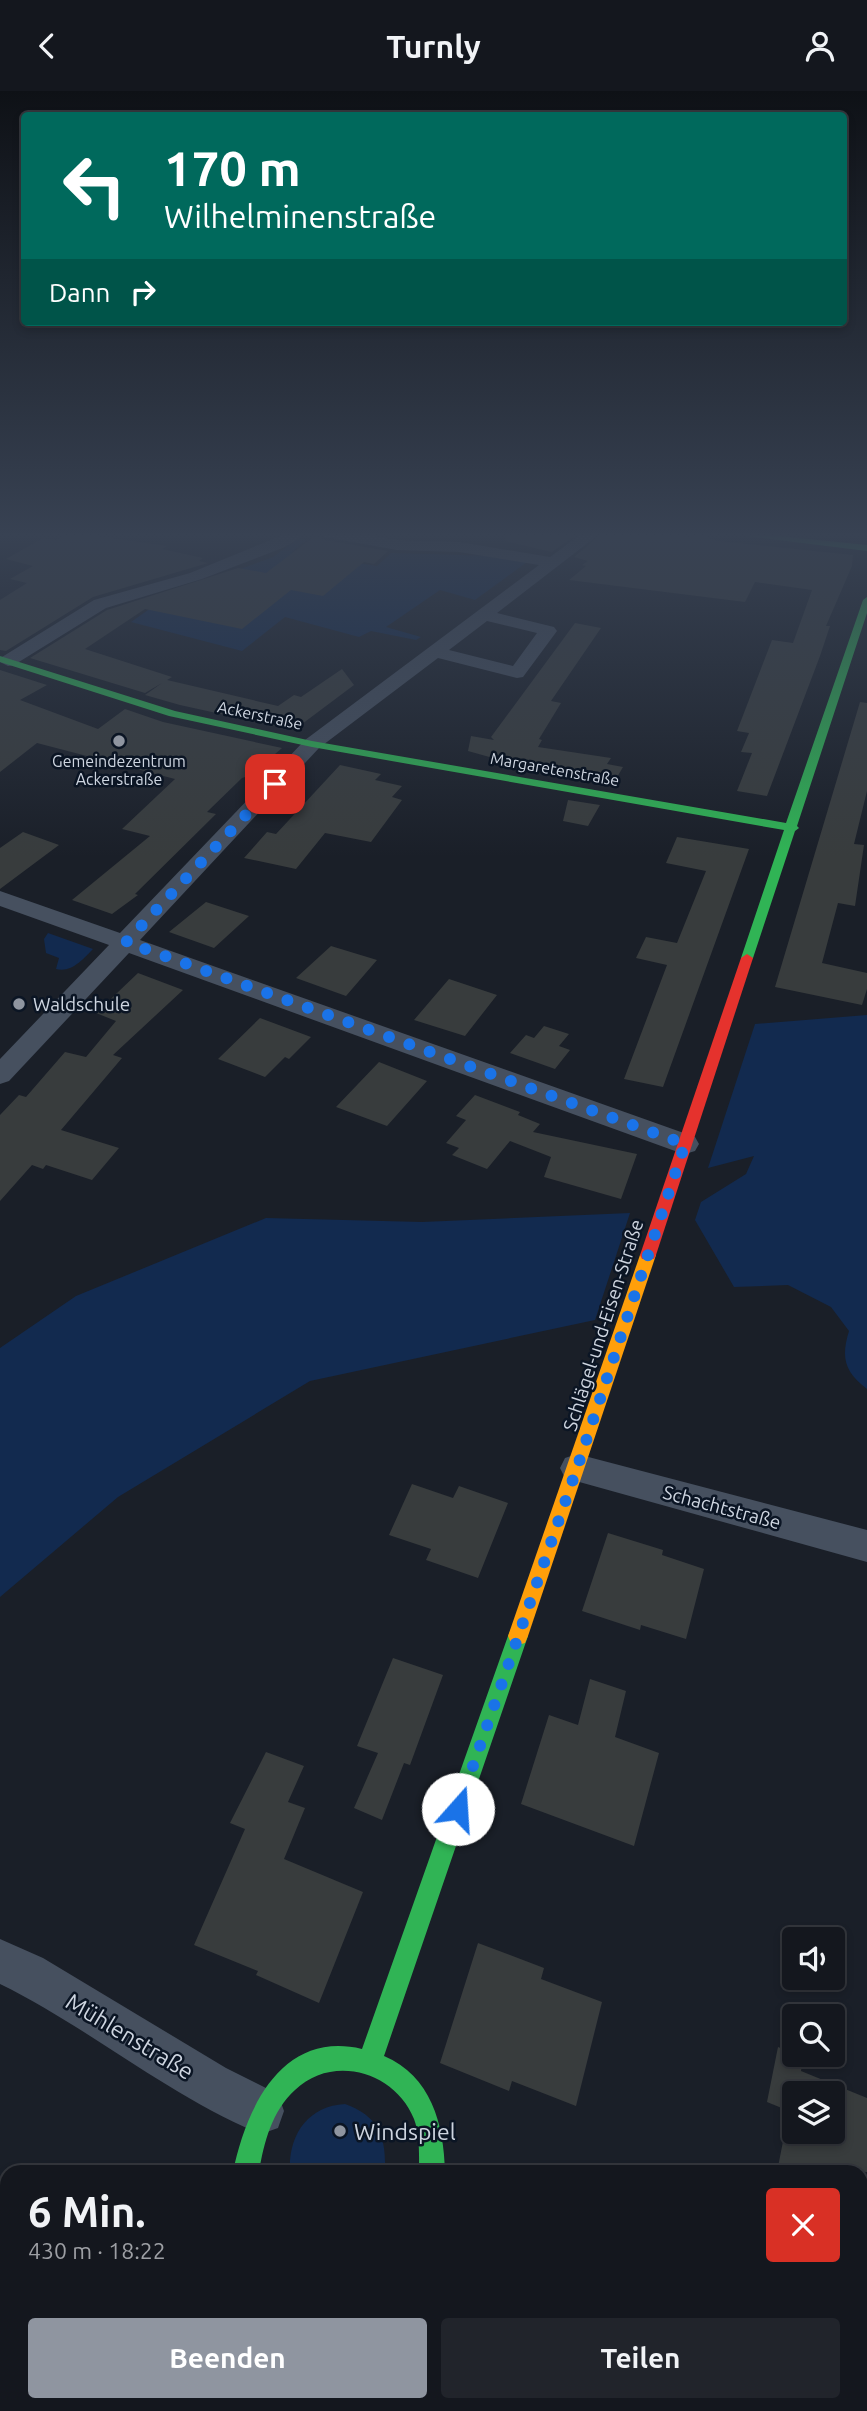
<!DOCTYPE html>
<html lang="de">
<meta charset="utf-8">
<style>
body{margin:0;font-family:Ubuntu,sans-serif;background:#21242b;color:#f1f3f6;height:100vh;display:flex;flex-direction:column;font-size:26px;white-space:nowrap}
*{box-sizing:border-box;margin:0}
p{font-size:23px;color:#9d9fa4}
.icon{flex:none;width:38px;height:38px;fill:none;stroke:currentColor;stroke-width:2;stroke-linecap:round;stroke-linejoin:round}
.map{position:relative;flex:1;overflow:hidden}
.side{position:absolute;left:0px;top:2074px;width:868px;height:247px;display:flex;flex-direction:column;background:#14171e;border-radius:21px 21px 0 0;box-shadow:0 4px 10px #0003,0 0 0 2px #33363c}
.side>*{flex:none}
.hud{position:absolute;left:21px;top:21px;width:826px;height:214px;border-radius:7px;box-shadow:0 4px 10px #0003,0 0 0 2px #33363c;background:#00695c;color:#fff;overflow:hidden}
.fabs{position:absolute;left:782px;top:1836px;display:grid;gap:14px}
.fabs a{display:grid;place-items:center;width:63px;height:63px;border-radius:7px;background:#14171e;box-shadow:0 4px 10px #0003,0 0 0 2px #33363c;font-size:35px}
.pin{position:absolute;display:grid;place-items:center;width:60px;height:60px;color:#fff;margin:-30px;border-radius:14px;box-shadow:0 4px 10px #0006}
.me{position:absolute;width:77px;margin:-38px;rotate:19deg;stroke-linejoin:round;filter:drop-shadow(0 0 5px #0008)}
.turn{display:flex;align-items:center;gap:24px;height:147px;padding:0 28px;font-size:32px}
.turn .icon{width:91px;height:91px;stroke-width:2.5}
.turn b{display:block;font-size:49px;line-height:60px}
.then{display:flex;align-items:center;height:66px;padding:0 28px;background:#0003;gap:14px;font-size:26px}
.round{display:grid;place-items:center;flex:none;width:74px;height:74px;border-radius:7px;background:#21242b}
.headline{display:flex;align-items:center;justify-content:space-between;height:119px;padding:0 28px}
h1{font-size:42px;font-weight:700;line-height:52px}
.cta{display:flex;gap:14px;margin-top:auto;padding:14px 28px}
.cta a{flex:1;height:80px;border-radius:7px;background:#8f95a0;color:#fff;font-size:28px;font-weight:700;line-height:80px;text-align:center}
.cta a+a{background:#21242b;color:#f1f3f6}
header{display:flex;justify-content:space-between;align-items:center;height:91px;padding:0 28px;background:#14171e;font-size:32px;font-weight:700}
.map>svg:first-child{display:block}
.green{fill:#122a4f}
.building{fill:#383c3d;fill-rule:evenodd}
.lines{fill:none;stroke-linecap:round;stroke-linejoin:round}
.street{fill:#46505f;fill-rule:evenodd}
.fast{fill:#30b455;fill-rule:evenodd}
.slow{fill:#ff9f0a;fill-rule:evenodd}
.jam{fill:#e5322d;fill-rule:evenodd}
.route{stroke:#1a73e8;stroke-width:12;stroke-dasharray:0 21.6}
.poi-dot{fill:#8f95a0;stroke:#0b1524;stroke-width:2.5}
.labels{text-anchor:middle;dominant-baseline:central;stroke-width:5;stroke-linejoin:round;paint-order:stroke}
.far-street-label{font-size:16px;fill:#ced5e0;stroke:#0b1524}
.far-poi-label{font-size:16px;fill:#ced5e0;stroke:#0b1524}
.poi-label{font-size:19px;fill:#ced5e0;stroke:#0b1524;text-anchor:start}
.street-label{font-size:19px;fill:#ced5e0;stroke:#0b1524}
.near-street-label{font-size:23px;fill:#ced5e0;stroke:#0b1524}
.near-poi-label{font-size:23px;fill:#ced5e0;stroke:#0b1524;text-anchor:start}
</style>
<header><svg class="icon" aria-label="back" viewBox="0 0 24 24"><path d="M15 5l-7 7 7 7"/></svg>Turnly<svg class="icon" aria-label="person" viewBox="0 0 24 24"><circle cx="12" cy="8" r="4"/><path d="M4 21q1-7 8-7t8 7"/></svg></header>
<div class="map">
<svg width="867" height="2320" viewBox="0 0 867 2320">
<rect width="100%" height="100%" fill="#1a1f28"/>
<path class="green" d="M299,447L306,449L291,462L377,475L391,462L496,465L527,471L475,509L440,499L386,536L421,546L416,549L371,540L359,546L285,526L242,560L131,531L168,505L273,466Z
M48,842L93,858C83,868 72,882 56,878L59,867L46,862L44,848Z
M867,924V1298C844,1281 841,1266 849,1240L831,1216L788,1194L734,1196L695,1129L701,1111L746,1083L754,1065L708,1077L755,933Z
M630,1122L595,1229L310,1290L118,1406L0,1506V1257L76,1205L266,1127L422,1131Z
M345,2013C380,2026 386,2046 385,2081H290C288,2044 308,2015 345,2013Z"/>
<path class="building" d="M69,441L167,455L162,458L203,467L199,470L208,472L93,506L6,560L0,559V509L27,492L10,488L33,475L6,468L43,447L56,449Z
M506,441H580L552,461L505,450Z
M604,441H642L692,446V441H705L709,447L718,450L853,464L852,475L826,535H830L820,565L767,705L737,700L752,662L741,661L749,642L737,640L772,549L793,552L812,499L755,491L745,511L569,489L586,475L582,474L588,470L574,466Z
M316,444L325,449L388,460L374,473L364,471L323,505L291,499L242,538L145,518L85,558L172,586L167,589L278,615L294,604L301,606L342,578L354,594L294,639L180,614L145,604L162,592L145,602L30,567L107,519L238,477L266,482Z
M575,532L601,537L551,610L561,612L539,648L542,649L538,656L611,667L607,673L623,676L612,695L553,684L468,660L471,645L494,649L491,646Z
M0,579L47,594L20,609L98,638L125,618L163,631L282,657L251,684L242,687L207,721L216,723L135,803L138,804L112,823L72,809L150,745L122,738L175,688L37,652L0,681Z
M860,611L867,612V700L854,753L864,754L855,815L838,812L822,872L867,882V898L862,914L775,896Z
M340,674L381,683L375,689L402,695L392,706L402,709L371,751L325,742L296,778L244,767L267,741L276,743Z
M568,709L600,714L588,735L563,730Z
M23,741L59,754L0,798V757Z
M677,746L749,758L663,996L624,988L667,874L636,867L646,846L677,852L706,780L666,772Z
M206,811L249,825L214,857L169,841Z
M331,855L377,869L346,905L296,887Z
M138,882L183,899L113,964L122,967L61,1039L119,1057L92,1089L46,1074L43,1078L32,1074L0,1110V1024L19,1004L26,1006L65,961L86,966L116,930L96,922Z
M449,888L497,904L465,945L414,929Z
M260,927L311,946L289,968L285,966L265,986L218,968Z
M544,935L569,943L559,955L570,959L555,978L510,962L526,944L534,947Z
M379,971L427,990L387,1035L336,1016Z
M475,1004L520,1021L518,1024L540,1033L533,1041L637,1063L621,1108L544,1086L551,1066L510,1050L487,1078L452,1064L459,1057L446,1052L466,1029L456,1025Z
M412,1393L453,1407L459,1395L508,1412L478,1487L426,1469L431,1458L389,1444Z
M608,1442L663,1459L662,1464L704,1478L686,1548L641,1534L640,1539L582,1520Z
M393,1567L443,1584L410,1674L404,1672L382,1729L354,1717L378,1662L357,1655Z
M590,1588L626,1600L615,1646L659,1662L634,1755L521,1713L549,1624L578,1634Z
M266,1661L304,1675L288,1711L305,1717L284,1768L363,1801L319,1912L256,1884L258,1880L194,1854L245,1738L230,1732Z
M478,1852L544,1877L541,1888L602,1911L576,2015L512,1990L509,2000L440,1972Z
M778,1956L803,1966L801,1980L867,2007V2081H777L789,2020L767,2011ZM794,2002H833V2040H794Z"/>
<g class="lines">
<path class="street" d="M290,441H309L285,456L202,488L106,517L14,574L8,575L0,571L2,566L94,509L190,482Z
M317,441H350L397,449L459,451L550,466L584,441H602L497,522L554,536L557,540L523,586L517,587L438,567L319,657L140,849L695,1046L699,1053L695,1060L685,1063L675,1060L129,862L9,990L0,993V968L109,854L0,815V800L120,842L305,649L539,474L459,461L397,459L325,446ZM487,530L537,542L513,575L449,559Z
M577,1363L867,1439V1471L565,1387L560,1377L565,1367Z
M0,1848L43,1867L226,1977L278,2003L284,2020L278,2037L261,2043C168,2005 90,1937 0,1893Z
M861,2249L867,2252V2304L861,2302Z"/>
<path class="fast" d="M714,441H739L867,454V460Z
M867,506V522L797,735L799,737L795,740L753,867L747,871L741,867L784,739L312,656L169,625L0,571V565L175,620L312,650L786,732L863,509Z
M518,1536L525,1538L528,1545L384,1965C431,1985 444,2033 445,2081H419C419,2063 420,2044 414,2028C395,1980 332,1963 295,1999C272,2020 264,2051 259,2081H233C246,2017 282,1939 362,1958L508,1545L511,1538Z
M241,2314H269L267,2320H239Z"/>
<path class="slow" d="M648,1158L656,1164L528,1545L525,1552L518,1554L511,1552L508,1545L640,1164Z"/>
<path class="jam" d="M747,863L753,867L656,1164L654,1168H642L640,1164L741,867Z"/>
</g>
<linearGradient id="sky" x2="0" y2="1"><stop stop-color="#0e1116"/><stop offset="0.58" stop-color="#384253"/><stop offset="1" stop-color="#384253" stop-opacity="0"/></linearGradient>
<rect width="867" height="766" fill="url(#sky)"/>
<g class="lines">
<path class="route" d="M275,693L126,851L685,1053L577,1377L458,1718"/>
</g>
<g class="poi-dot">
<circle cx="119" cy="650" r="7"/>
<circle cx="19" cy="913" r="7"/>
<circle cx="340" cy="2040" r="7"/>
</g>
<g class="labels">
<g class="far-street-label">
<text transform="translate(260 624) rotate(12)">Ackerstraße</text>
<text transform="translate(555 678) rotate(10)">Margaretenstraße</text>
</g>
<g class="far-poi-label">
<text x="119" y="670">Gemeindezentrum<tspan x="119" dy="18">Ackerstraße</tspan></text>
</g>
<g class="poi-label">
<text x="33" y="913">Waldschule</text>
</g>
<g class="street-label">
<text transform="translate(603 1234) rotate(-72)">Schlägel-und-Eisen-Straße</text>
<text transform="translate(722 1416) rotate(15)">Schachtstraße</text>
</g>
<g class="near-street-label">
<text transform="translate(130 1945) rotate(31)">Mühlenstraße</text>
</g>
<g class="near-poi-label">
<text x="354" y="2040">Windspiel</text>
</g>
</g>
</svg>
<div class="fabs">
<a><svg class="icon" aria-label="sound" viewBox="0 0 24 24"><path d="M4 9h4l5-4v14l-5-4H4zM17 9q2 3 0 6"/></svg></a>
<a><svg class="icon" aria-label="search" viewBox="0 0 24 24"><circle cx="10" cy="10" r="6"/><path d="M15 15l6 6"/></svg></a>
<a><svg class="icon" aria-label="layers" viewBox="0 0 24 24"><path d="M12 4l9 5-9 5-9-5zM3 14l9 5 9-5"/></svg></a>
</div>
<div class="pin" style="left:275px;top:693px;background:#d93025"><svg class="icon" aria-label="arrive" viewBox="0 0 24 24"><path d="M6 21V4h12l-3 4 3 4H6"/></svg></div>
<svg class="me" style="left:458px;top:1718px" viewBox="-20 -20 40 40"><circle r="19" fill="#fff"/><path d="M0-13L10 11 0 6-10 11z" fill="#1a73e8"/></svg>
<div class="hud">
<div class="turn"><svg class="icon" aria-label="left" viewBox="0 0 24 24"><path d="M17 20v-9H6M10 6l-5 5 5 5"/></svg><div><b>170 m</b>Wilhelminenstraße</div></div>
<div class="then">Dann<svg class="icon" aria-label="right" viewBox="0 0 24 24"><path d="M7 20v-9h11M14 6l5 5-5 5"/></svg></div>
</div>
<section class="side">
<div class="headline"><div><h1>6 Min.</h1><p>430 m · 18:22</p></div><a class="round" style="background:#d93025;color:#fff"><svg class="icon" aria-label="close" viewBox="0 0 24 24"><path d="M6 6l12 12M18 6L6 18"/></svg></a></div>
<div class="cta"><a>Beenden</a><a>Teilen</a></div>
</section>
</div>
